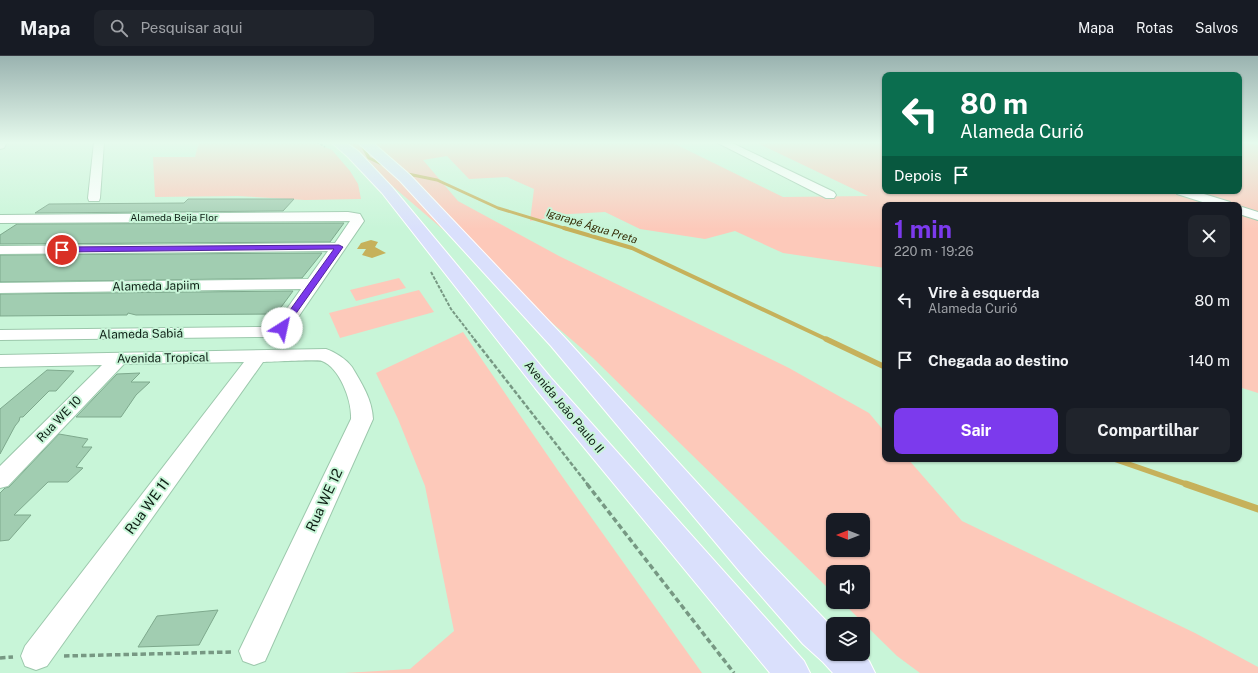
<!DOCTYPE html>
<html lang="pt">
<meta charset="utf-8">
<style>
body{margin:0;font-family:"Public Sans",sans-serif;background:#20242c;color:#f1f3f6;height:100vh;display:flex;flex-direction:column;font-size:15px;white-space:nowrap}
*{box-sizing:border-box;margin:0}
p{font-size:13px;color:#9ea1a6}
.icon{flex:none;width:22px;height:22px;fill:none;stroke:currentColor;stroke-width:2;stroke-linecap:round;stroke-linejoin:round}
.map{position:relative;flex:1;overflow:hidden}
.drawer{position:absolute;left:882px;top:146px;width:360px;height:260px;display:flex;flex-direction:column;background:#171b24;border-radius:8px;box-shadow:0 1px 3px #0004}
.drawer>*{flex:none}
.guide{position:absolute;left:882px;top:16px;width:360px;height:122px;border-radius:8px;box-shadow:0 1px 3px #0004;background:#0b6e4f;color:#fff;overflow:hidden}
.needle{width:26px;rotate:270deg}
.controls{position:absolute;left:826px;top:457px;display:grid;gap:8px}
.controls a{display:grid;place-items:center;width:44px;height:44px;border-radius:8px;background:#171b24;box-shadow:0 1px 3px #0004;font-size:20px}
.pin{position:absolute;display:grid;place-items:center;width:34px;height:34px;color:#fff;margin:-17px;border:2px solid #fff;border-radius:50%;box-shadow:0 1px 4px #0007}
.me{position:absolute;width:44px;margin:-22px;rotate:35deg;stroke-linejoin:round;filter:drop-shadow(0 0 3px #0008)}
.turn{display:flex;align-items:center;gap:14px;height:84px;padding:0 12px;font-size:18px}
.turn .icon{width:52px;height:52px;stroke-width:2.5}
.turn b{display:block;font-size:28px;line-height:34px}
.then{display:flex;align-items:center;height:38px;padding:0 12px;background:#0003;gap:8px;font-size:15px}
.round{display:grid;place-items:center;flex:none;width:42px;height:42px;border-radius:8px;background:#20242c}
.head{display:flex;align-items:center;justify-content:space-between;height:68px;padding:0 12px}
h1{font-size:24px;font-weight:700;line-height:30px;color:#7c3aed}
.action{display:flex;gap:8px;margin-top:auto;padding:8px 12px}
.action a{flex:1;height:46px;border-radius:8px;background:#7c3aed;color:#fff;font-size:16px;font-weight:700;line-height:46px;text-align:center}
.action a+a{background:#20242c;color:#f1f3f6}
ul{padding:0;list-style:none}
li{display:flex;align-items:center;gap:12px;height:60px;padding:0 12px}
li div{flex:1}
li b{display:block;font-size:15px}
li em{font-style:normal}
header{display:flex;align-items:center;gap:24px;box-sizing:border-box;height:56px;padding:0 20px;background:#171b24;border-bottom:1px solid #363941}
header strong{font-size:19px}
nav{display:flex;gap:22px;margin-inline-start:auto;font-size:14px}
.search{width:280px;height:36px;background:#20242c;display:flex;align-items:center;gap:10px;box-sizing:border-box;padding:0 14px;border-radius:8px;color:#9ea1a6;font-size:15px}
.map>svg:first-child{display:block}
.green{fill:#fdc9ba;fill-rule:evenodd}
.water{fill:#c6b15b}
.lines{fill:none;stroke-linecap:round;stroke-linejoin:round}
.stream-far3{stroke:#c6b15b;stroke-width:3}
.stream-far2{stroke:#c6b15b;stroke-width:4}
.stream-far1{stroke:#c6b15b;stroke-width:5.5}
.stream{stroke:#c6b15b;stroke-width:7}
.building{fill:#a1cdb1;stroke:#7ea98d}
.street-casing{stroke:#9cc8ac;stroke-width:2}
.primary-casing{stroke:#fff;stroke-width:2}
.path-far3{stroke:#779883;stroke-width:1.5;stroke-dasharray:2.5 1.5;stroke-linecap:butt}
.path-far2{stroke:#779883;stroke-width:2;stroke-dasharray:3.5 1.5;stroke-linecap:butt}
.path-far1{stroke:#779883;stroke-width:2.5;stroke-dasharray:4.5 2;stroke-linecap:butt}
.path{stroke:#779883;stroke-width:3.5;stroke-dasharray:5.5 3;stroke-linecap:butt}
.street{fill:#fff;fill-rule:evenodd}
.primary{fill:#dae0fc;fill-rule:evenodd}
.route{fill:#7c3aed;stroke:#51269a}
.labels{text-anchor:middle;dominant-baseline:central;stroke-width:4;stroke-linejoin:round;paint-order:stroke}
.far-street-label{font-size:10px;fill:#0e1f15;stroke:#c8f5d8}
.far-water-label{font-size:11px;font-style:italic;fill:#332b04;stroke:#c8f5d8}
.street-label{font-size:12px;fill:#0e1f15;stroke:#c8f5d8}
.near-street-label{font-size:14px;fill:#0e1f15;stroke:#c8f5d8}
</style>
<header>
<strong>Mapa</strong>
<div class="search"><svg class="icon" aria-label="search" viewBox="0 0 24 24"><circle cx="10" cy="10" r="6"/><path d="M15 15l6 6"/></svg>Pesquisar aqui</div>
<nav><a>Mapa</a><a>Rotas</a><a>Salvos</a></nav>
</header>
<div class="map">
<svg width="1258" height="617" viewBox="0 0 1258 617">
<rect width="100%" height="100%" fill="#c8f5d8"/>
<path class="green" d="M199,86H313L332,94L350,115L358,128L361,143L305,144L238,140L155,141L153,101H195Z
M341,86H671L783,141L868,140L755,86H885V135H1239V86L1258,89V337L1239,331V149H885V212L783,197L735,175L705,183L640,173L605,156L570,158L530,165L534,133L507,121L469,123L447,100L423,104L458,145L559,200L789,312L869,357L885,376V403H908L962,465L1195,577L1258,611V617H920L897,600L842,546H863V516H833V537L593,302ZM833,464H863V494H833Z
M399,222L406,232L356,245L350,234Z
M419,234L434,256L340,282L329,257Z
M463,276L559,416L702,617H345L410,613L454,575L425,430L398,363L376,317Z"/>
<path class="water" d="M371,184L378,186L375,191L386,197L372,202L362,199L366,193H357L361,187Z"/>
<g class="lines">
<path class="stream-far3" d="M360,86L369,102L386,110
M403,117L437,124L498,152L567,173"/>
<path class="stream-far2" d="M564,172L632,192L828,284"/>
<path class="stream-far1" d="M826,283L885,311
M1114,403L1189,429"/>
<path class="stream" d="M1186,428L1258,453"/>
</g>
<path class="building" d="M188,143H294L283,155L35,157L49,148L184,147Z
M344,167L330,186L0,188V179L17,168Z
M322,197L302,222L0,226V199Z
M293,235L276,258L136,259L128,257L127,259L0,260V238Z
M47,314L74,315L56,335H49L23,361H20L19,365L15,370L0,398V353Z
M140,317L131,326H150L136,339L121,361H76L117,318Z
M59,378L88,383L82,391H92L76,411L83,412L68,426H48L14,459H31L9,484L0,485V437L5,432L9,431Z
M218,554L199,589L138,591L157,560Z"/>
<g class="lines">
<defs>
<path id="street" d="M0,86H7L4,92L0,93Z
M94,86H104L100,142L99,145H89L88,142Z
M716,86H730L834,136L836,139L834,142H826Z
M1175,135H1194L1230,146L1232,149H1212L1177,138Z
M1239,150L1258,156V164L1239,158Z
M348,156L360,158L364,165L288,276L265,281L0,284V274L265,271L276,268L301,233L0,237V227L308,223L328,195L0,198V190L335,187L350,165L0,167V159Z
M326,293C335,296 346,303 352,311C362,328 372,343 373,363L265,605L254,609L243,605L239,595L351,363C352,345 340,312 322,305C316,303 273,306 263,306L47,610L36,614L25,610L21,600L25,590L244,306L124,308L8,430L0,432V410L102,309L0,311V299Z"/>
<path id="primary" d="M331,86H345L358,95L392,131L551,322L804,605L810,617H770L535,332L382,137L348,101Z
M357,86H372L410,119L565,282L763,499L833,572V598H862L869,605L875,617H833L823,606L803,588L741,517L551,290L400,125Z"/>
</defs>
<use href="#street" class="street-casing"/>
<use href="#primary" class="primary-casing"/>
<path class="path-far3" d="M317,86L325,91"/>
<path class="path-far2" d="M431,216L451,253L475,284"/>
<path class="path-far1" d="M474,283L588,429"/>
<path class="path" d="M587,428L734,617
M64,600L231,596
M0,602L13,601"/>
<use href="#street" class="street"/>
<use href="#primary" class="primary"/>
</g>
<linearGradient id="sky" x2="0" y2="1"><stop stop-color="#9ab3b0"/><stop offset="0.5" stop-color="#e6faed"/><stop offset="1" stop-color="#e6faed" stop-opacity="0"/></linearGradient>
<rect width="1258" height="173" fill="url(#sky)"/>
<path class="route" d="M339,189L343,191L285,273L282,274L277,272L334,193L62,196L58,194L62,191Z"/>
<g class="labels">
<g class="far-street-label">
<text x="174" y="161">Alameda Beija Flor</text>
</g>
<g class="far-water-label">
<text transform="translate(592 170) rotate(17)">Igarapé Água Preta</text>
</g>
<g class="street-label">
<text transform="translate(156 230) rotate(-1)">Alameda Japiim</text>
<text transform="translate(141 278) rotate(-1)">Alameda Sabiá</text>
<text transform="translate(163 302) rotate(-1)">Avenida Tropical</text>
<text transform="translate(564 351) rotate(50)">Avenida João Paulo II</text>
<text transform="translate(59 363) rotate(-46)">Rua WE 10</text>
</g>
<g class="near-street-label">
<text transform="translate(324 444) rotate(-65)">Rua WE 12</text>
<text transform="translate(147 450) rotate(-54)">Rua WE 11</text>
</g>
</g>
</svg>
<div class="controls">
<a><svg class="needle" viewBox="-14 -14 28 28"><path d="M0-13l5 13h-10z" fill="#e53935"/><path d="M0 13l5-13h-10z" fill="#9ea1a6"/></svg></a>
<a><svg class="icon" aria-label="sound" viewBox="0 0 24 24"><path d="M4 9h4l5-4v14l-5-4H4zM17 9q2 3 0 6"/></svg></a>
<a><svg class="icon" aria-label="layers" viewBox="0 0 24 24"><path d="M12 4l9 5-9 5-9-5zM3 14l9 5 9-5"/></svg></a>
</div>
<div class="pin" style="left:62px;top:194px;background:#d93025"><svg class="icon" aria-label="arrive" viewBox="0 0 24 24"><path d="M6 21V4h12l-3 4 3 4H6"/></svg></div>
<svg class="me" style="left:282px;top:272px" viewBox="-20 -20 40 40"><circle r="19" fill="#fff"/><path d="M0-13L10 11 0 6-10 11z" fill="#7c3aed"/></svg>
<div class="guide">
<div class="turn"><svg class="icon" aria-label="left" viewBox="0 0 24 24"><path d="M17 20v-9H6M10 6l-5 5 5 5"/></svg><div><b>80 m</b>Alameda Curió</div></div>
<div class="then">Depois<svg class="icon" aria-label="arrive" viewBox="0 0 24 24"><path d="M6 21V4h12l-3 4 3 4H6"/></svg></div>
</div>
<section class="drawer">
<div class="head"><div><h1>1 min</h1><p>220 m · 19:26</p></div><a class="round"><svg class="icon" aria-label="close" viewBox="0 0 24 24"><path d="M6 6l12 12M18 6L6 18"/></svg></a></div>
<ul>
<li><svg class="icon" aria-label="left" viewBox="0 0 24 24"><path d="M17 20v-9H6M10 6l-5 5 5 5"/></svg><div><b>Vire à esquerda</b><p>Alameda Curió</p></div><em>80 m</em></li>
<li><svg class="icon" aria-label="arrive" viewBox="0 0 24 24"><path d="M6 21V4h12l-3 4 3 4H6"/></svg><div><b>Chegada ao destino</b></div><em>140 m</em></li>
</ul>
<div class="action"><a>Sair</a><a>Compartilhar</a></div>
</section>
</div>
